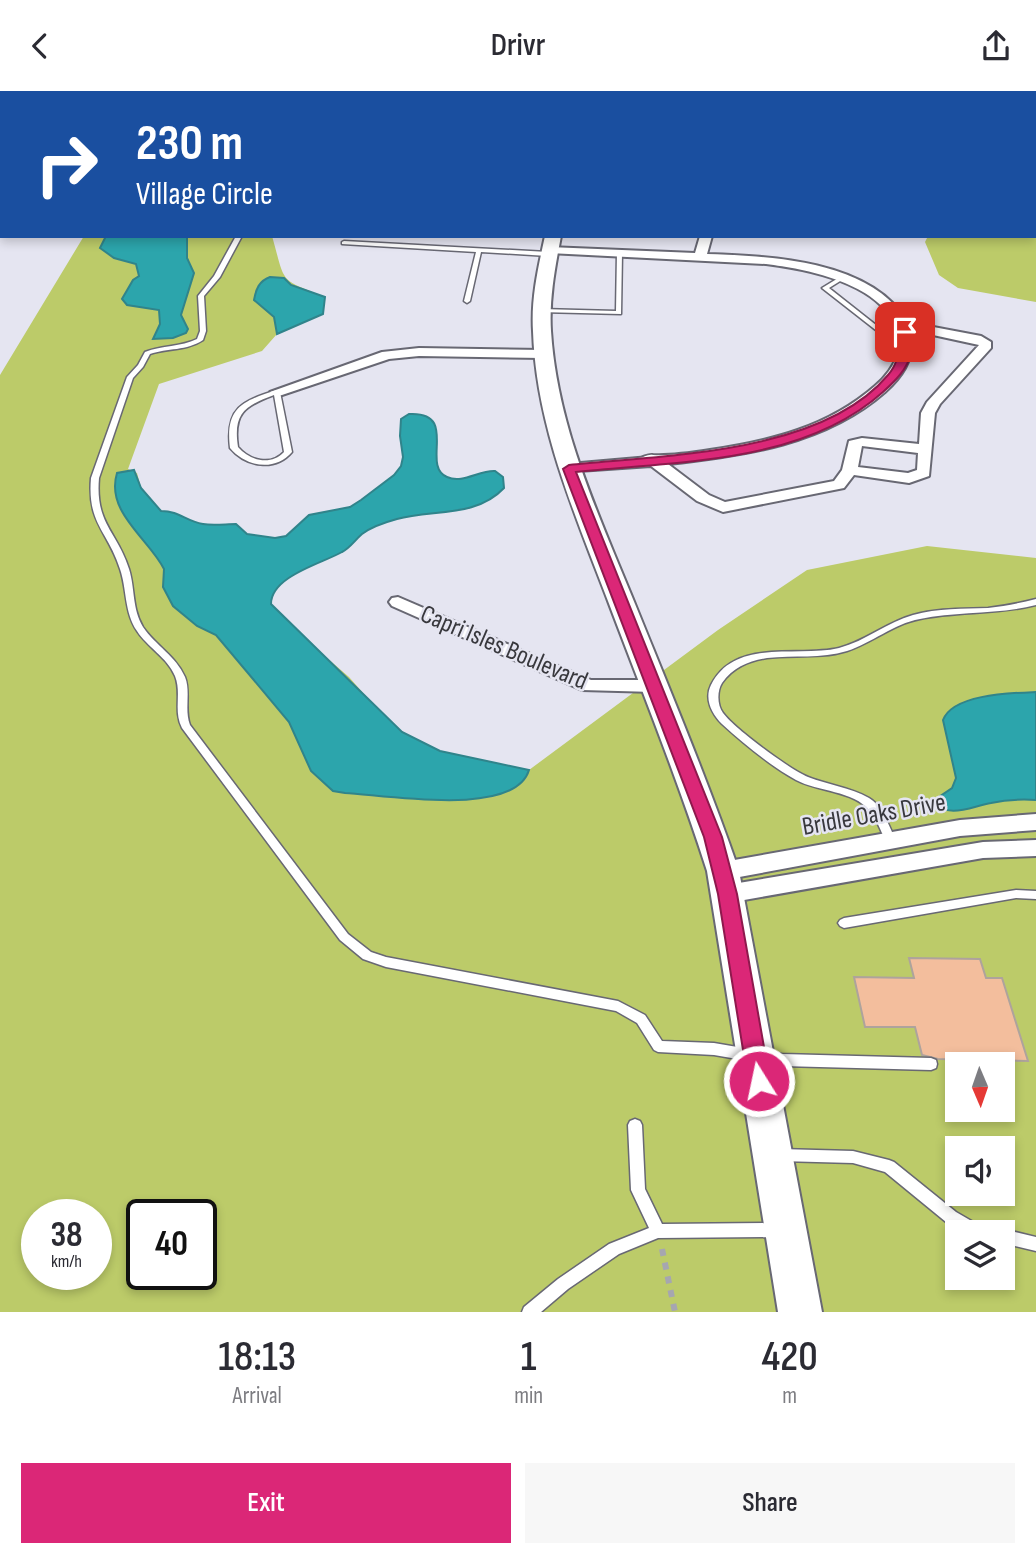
<!DOCTYPE html>
<style>
body{margin:0;font-family:"Sofia Sans Condensed",sans-serif;background:#f7f7f7;color:#2b2b33;height:100vh;display:flex;flex-direction:column;font-size:26px;white-space:nowrap}
*{box-sizing:border-box;margin:0}
p{font-size:23px;color:#7c7c81}
.icon{flex:none;width:38px;height:38px;fill:none;stroke:currentColor;stroke-width:2;stroke-linecap:round;stroke-linejoin:round}
.map{position:relative;height:1221px;overflow:hidden}
.drawer{display:flex;flex-direction:column;background:#fff;flex:1}
.drawer>*{flex:none}
.top-card{position:absolute;left:0px;top:0px;width:1036px;height:147px;box-shadow:0 4px 10px #0003;background:#1a4fa0;color:#fff;overflow:hidden}
.needle{width:46px;rotate:178deg}
.tools{position:absolute;left:945px;top:961px;display:grid;gap:14px}
.tools a{display:grid;place-items:center;width:70px;height:70px;border-radius:0px;background:#fff;box-shadow:0 4px 10px #0003;font-size:35px}
.speed{position:absolute;left:21px;top:1108px;display:flex;gap:14px;font-size:35px;font-weight:700;text-align:center}
.speed>*{display:grid;place-content:center;width:91px;height:91px;border-radius:50%;background:#fff;box-shadow:0 4px 10px #0003;line-height:1}
.speed small{font-size:18px;font-weight:400}
.speed .limit{border:4px solid #111;border-radius:10px;background:#fff;color:#111}
.pin{position:absolute;display:grid;place-items:center;width:60px;height:60px;color:#fff;margin:-30px;border-radius:14px;box-shadow:0 4px 10px #0006}
.me{position:absolute;width:77px;margin:-38px;rotate:350deg;stroke-linejoin:round;filter:drop-shadow(0 0 5px #0008)}
.turn{display:flex;align-items:center;gap:24px;height:147px;padding:0 21px;font-size:32px}
.turn .icon{width:91px;height:91px;stroke-width:2.5}
.turn b{display:block;font-size:49px;line-height:60px}
.eta{display:flex;justify-content:space-evenly;align-items:center;height:119px;text-align:center}
.eta b{font-size:42px;font-weight:600;line-height:49px}
.button{display:flex;gap:14px;margin-top:auto;padding:14px 21px}
.button a{flex:1;height:80px;border-radius:0px;background:#db2777;color:#fff;font-size:28px;font-weight:600;line-height:80px;text-align:center}
.button a+a{background:#f7f7f7;color:#2b2b33}
header{display:flex;justify-content:space-between;align-items:center;height:91px;padding:0 21px;background:#fff;font-size:32px;font-weight:600}
.map>svg:first-child{display:block}
.green{fill:#bccb69;fill-rule:evenodd}
.water{fill:#2ca5ac;stroke:#30848b;stroke-width:2}
.building{fill:#f3be9d;stroke:#aea39c;stroke-width:2}
.lines{fill:none;stroke-linecap:round;stroke-linejoin:round}
.lane-casing{stroke:#686873;stroke-width:3}
.street-casing{stroke:#686873;stroke-width:4}
.secondary-casing{stroke:#686873;stroke-width:4}
.path{stroke:#a6a6b0;stroke-width:6;stroke-dasharray:7 7;stroke-linecap:butt}
.lane{fill:#fff;fill-rule:evenodd}
.street{fill:#fff;fill-rule:evenodd}
.secondary{fill:#fff;fill-rule:evenodd}
.route{fill:#db2777;stroke:#8e194d;stroke-width:2}
.labels{text-anchor:middle;dominant-baseline:central;stroke-width:5;stroke-linejoin:round;paint-order:stroke}
.street-label{font-size:26px;fill:#38383d;stroke:#e5e5f1}
</style>
<header><svg class="icon" aria-label="back" viewBox="0 0 24 24"><path d="M15 5l-7 7 7 7"/></svg>Drivr<svg class="icon" aria-label="share" viewBox="0 0 24 24"><path d="M12 15V3M7 8l5-5 5 5M5 13v7h14v-7"/></svg></header>
<div class="map">
<svg width="1036" height="1221" viewBox="0 0 1036 1221">
<rect width="100%" height="100%" fill="#e5e5f1"/>
<path class="green" d="M881,0H1036V211L958,197L939,184L925,151L928,145H1034V2Z
M84,145H272C286,194 278,187 325,206L323,223L277,243L262,260L159,293L128,378L137,382L141,397L161,420L271,513L298,542L349,586L385,627L402,641L440,660L529,679L718,539L807,479L927,455L1036,467V1221H0V284ZM957,973H1003V1018H957ZM957,1057H1003V1102H957ZM37,1124H96V1183H37ZM142,1124H201V1183H142ZM957,1141H1003V1186H957Z"/>
<path class="water" d="M106,145H187V167L194,182L181,224L188,238L186,242L173,247L153,248L160,233L159,219L127,214L122,208L133,189L139,185L136,173L114,167L100,157Z
M270,186L284,187L291,194L325,206L323,223L277,243L274,226L254,209C256,198 259,190 270,186Z
M409,323C460,320 420,375 447,386C463,393 479,379 495,380L503,386L504,397C476,427 432,418 397,428C386,431 371,436 362,443C355,449 350,457 342,461C323,472 271,485 271,513L402,641L440,660L529,679C515,727 385,704 345,702L333,700L311,680L289,631L216,544L197,535L173,515L163,496L164,478C149,448 105,421 117,382L134,379L141,397L161,420C180,420 185,430 203,433C213,435 226,433 236,433L247,443L275,447L286,445L309,424L350,416L361,409L394,384L401,375L403,366L400,345L401,328Z
M1036,601V709C1021,708 1005,709 991,712C972,715 948,729 933,710L952,697L956,687L943,629C953,603 1011,602 1036,601Z"/>
<path class="building" d="M909,867L980,868L986,887H1002L1028,970L938,968L922,964L915,936H865L854,886L914,887Z"/>
<g class="lines">
<defs>
<path id="lane" d="M290,0H294L293,2H288Z
M959,0L966,2H961Z
M979,0H983L985,2H980Z
M1034,56H1036V61H1034Z
M1034,78H1036V83L1034,82Z
M236,145H242L220,186L204,205L206,240L203,249C187,260 167,257 150,263L143,276L133,287L99,387C95,433 117,440 129,478C135,497 132,518 143,536C155,554 176,565 185,586C191,601 184,618 190,634L348,843L371,861L386,866L618,910L645,924L662,950L714,952L749,958L753,960L755,964L753,968L749,970L714,964L658,961L654,959L637,932L616,920L386,876L363,868L340,849L182,637C173,620 182,602 175,585C167,566 147,556 137,540C124,521 127,498 120,478C108,440 87,433 91,387L127,286L138,274L145,261C162,254 181,256 197,248L200,240L198,205L214,185Z
M344,150L548,161L551,163L548,165L481,161L470,210L467,212L464,210L476,161L342,153V151Z
M617,161L622,162L621,223L539,221L538,220L541,218L616,220Z
M840,186L845,187L829,197L881,238L908,245V247L877,240L822,197Z
M277,299L280,301L292,361C275,381 246,376 230,357C225,317 242,310 277,299ZM274,304L284,361C271,375 250,370 238,356C233,323 244,315 274,304Z
M1036,508V514C998,524 958,520 920,528C893,533 872,552 847,560C821,568 794,564 767,567C749,570 733,576 722,592C717,600 717,614 723,622C735,638 789,678 808,686C828,694 850,696 869,707C881,714 886,728 892,741L891,744H883C879,736 876,727 870,720C853,699 818,701 796,689C769,674 744,653 722,633C712,623 704,608 711,594C735,546 798,567 839,557C866,550 887,531 913,524C938,517 963,518 988,517C1005,515 1020,512 1036,508Z
M1016,799L1036,800V808L1016,807L844,837L840,835L838,832L840,829L844,827Z
M764,960L782,963L931,967L936,969L937,973L936,977L931,979L782,975L760,970L758,966L760,962Z
M635,1028L640,1030L642,1034L645,1098L662,1133L778,1132L783,1134L785,1139L783,1144L778,1146L658,1147L619,1163L568,1198L541,1221H522L524,1216L558,1188L609,1153L649,1137L631,1099L628,1034L630,1030Z
M780,1058L853,1060L889,1069L894,1071L956,1121L975,1132L990,1136L992,1141H964L946,1131L885,1081L853,1072L780,1070L775,1069L773,1064L775,1059Z
M1003,1138L1036,1146V1160L1003,1152V1141H998Z"/>
<path id="street" d="M78,0H86L77,2Z
M383,0H392L382,2Z
M2,48V54L0,55V49Z
M700,145H712L707,163C769,165 872,169 907,231L981,245L991,251V257L940,313L935,322L929,385L909,392L854,384L844,397L723,421L697,410L651,375L564,381L561,378L564,375L569,373C592,371 615,369 638,367C644,367 647,363 653,364C671,365 691,362 710,359C771,350 828,336 875,295C895,278 907,254 893,230C872,191 806,178 766,173L549,162L543,159L549,156L695,162ZM910,239L979,254L927,311L921,322L919,353L862,347L849,350L842,379L834,390L725,411L709,404L668,373C744,365 826,353 885,301C903,285 917,264 910,239ZM862,355L918,362L917,379L908,382L858,376Z
M419,257L543,259L550,263L543,267L419,265L389,268L282,304L277,305L270,301L382,261Z
M398,506L591,589H654L661,591L663,595L661,599L654,601L582,599L392,515L389,511L392,507Z
M1036,723V739L960,745L723,789L715,786L712,780L715,774L723,771L960,729Z
M1036,749V765L983,767L727,812L719,809L716,803L719,797L727,794L983,751Z"/>
<path id="secondary" d="M663,0H677L662,2Z
M545,145H561C555,177 549,208 551,240C557,336 599,425 635,513C671,602 708,690 739,780L822,1221H778L707,780C678,689 642,600 608,510C575,423 536,335 533,240C531,208 538,177 545,145Z"/>
</defs>
<use href="#lane" class="lane-casing"/>
<use href="#street" class="street-casing"/>
<use href="#secondary" class="secondary-casing"/>
<path class="path" d="M662,1158L675,1221"/>
<use href="#lane" class="lane"/>
<use href="#street" class="street"/>
<use href="#secondary" class="secondary"/>
</g>
<path class="route" d="M901,239L910,241C910,247 912,256 911,262C908,278 894,291 883,301C803,373 678,370 576,381L722,746L737,803L770,990L767,996L759,999L751,996L748,990L718,803L704,746L563,378L569,374C665,364 822,363 888,284C902,268 896,255 901,239Z"/>
<g class="labels">
<g class="street-label">
<text transform="translate(504 557) rotate(23)">Capri Isles Boulevard</text>
<text transform="translate(874 724) rotate(-10)">Bridle Oaks Drive</text>
</g>
</g>
</svg>
<div class="tools">
<a><svg class="needle" viewBox="-14 -14 28 28"><path d="M0-13l5 13h-10z" fill="#e53935"/><path d="M0 13l5-13h-10z" fill="#7c7c81"/></svg></a>
<a><svg class="icon" aria-label="sound" viewBox="0 0 24 24"><path d="M4 9h4l5-4v14l-5-4H4zM17 9q2 3 0 6"/></svg></a>
<a><svg class="icon" aria-label="layers" viewBox="0 0 24 24"><path d="M12 4l9 5-9 5-9-5zM3 14l9 5 9-5"/></svg></a>
</div>
<div class="speed"><div>38<small>km/h</small></div><div class="limit">40</div></div>
<div class="pin" style="left:905px;top:241px;background:#d93025"><svg class="icon" aria-label="arrive" viewBox="0 0 24 24"><path d="M6 21V4h12l-3 4 3 4H6"/></svg></div>
<svg class="me" style="left:759px;top:990px" viewBox="-20 -20 40 40"><circle r="17" fill="#db2777" stroke="#fff" stroke-width="3"/><path d="M0-11L8 9 0 5-8 9z" fill="#fff"/></svg>
<div class="top-card">
<div class="turn"><svg class="icon" aria-label="right" viewBox="0 0 24 24"><path d="M7 20v-9h11M14 6l5 5-5 5"/></svg><div><b>230 m</b>Village Circle</div></div>
</div>
</div>
<section class="drawer">
<div class="eta">
<div><b>18:13</b><p>Arrival</p></div>
<div><b>1</b><p>min</p></div>
<div><b>420</b><p>m</p></div>
</div>
<div class="button"><a>Exit</a><a>Share</a></div>
</section>
